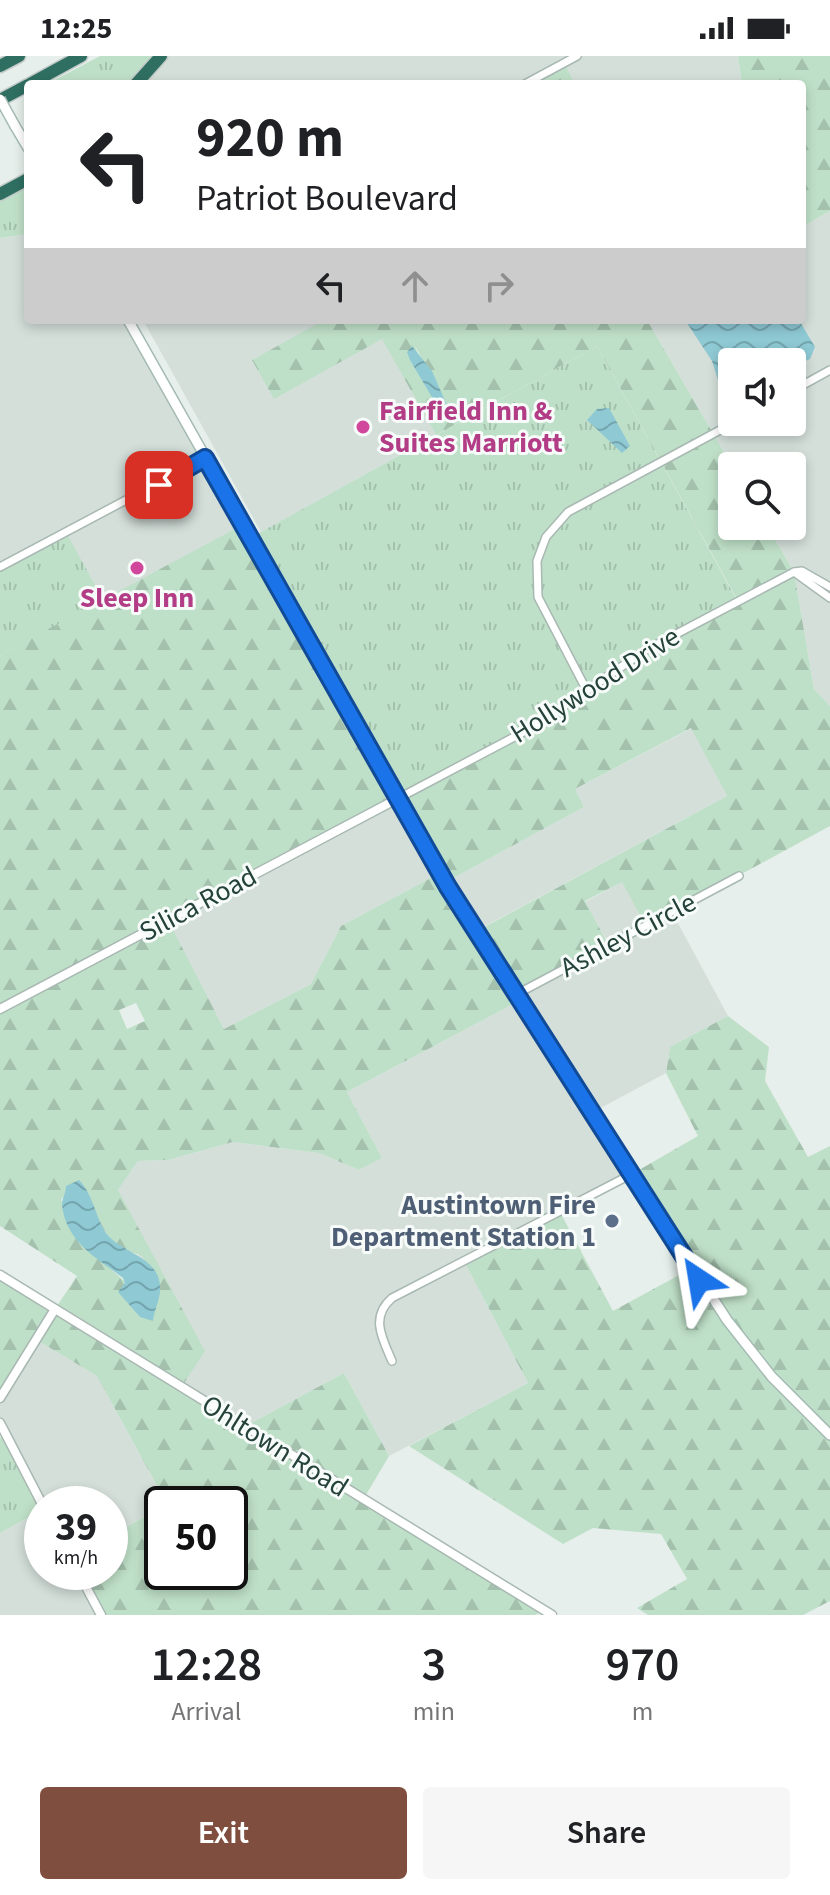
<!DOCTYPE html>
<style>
body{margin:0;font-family:"Source Sans 3",sans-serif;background:#f6f6f6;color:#202124;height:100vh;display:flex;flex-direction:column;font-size:30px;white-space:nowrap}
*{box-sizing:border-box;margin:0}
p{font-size:26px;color:#757577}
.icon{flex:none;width:44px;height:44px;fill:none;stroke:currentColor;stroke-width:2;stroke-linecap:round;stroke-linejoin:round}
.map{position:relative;height:1559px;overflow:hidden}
.details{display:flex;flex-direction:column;background:#fff;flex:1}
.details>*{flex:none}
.top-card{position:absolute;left:24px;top:24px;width:782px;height:244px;border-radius:8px;box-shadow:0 4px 12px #0003;background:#fff;color:#202124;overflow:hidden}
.fabs{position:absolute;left:718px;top:292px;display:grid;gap:16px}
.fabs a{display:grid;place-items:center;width:88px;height:88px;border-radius:8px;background:#fff;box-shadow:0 4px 12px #0003;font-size:40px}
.speed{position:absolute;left:24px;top:1430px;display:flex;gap:16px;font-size:40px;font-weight:700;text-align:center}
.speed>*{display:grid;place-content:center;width:104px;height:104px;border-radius:50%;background:#fff;box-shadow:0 4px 12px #0003;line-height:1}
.speed small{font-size:20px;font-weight:400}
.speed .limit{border:4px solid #111;border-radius:12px;background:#fff;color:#111}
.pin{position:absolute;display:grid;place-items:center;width:68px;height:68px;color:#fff;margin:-34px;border-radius:16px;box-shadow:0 4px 12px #0006}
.me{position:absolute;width:88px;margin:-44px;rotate:327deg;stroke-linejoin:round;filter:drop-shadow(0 0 6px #0008)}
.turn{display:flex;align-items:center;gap:28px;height:168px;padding:0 40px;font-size:36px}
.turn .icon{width:104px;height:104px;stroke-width:2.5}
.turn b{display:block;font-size:56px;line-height:68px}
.lanes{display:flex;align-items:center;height:76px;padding:0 40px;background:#0003;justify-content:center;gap:40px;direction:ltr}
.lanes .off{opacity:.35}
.eta{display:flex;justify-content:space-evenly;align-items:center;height:136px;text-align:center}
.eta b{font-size:48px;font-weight:600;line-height:56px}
.cta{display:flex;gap:16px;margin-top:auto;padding:16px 40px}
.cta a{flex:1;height:92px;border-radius:8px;background:#7f4e3f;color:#fff;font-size:32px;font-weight:600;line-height:92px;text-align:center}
.cta a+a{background:#f6f6f6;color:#202124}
.status{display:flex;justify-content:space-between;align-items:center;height:56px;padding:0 40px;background:#fff;direction:ltr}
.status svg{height:22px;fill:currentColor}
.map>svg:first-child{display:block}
.built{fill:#d4dfda;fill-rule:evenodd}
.grass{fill:url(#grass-tufts)}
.forest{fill:url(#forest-firs);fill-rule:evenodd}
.water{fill:url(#water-waves)}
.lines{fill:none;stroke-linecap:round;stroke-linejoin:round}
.minor-casing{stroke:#a8b8b2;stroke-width:10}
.tertiary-casing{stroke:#a8b8b2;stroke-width:11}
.secondary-casing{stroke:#a4bbb3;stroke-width:12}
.motorway-casing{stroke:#c2cac8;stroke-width:15}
.minor{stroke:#fff;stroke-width:7}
.tertiary{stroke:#fff;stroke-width:8}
.secondary{stroke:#fff;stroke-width:9}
.motorway{stroke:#2f6f62;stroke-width:12}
.secondary-bridge-casing{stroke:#a4bbb3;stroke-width:12;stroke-linecap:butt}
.secondary-bridge{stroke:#fff;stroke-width:9}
.route-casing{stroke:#114b97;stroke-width:20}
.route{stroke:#1a73e8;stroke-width:14}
.hotel-dot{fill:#d1479c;stroke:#f7fbf9;stroke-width:3}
.service-dot{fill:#5c6f8a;stroke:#f7fbf9;stroke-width:3}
.labels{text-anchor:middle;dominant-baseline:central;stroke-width:6;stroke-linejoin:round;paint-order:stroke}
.hotel-label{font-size:28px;font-weight:bold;fill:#b23c85;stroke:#f7fbf9;text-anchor:start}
.street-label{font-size:28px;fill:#24423a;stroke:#f7fbf9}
.service-label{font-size:28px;font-weight:bold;fill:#4e5e75;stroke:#f7fbf9;text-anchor:end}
</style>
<div class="status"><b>12:25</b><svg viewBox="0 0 49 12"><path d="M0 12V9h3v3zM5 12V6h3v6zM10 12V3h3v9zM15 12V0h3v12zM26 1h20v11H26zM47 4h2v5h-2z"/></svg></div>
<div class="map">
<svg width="830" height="1559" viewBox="0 0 830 1559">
<defs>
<pattern id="grass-tufts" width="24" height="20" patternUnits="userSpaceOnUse" patternTransform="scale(2)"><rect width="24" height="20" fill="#bfe0c8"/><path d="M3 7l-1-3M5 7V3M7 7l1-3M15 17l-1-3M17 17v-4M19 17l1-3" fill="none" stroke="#a4c1ad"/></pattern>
<pattern id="forest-firs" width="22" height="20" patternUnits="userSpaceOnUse" patternTransform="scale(2)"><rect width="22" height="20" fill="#bfe0c8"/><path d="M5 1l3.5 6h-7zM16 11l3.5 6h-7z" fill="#a4c1ad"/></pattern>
<pattern id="water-waves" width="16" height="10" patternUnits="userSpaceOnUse" patternTransform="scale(2)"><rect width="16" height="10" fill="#8ec9d4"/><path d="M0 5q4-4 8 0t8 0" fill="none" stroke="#74a5ad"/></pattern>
</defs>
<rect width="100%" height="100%" fill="#e6efeb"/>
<path class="built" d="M168,0H738L742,28H142Z
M830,155V650L814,633L794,516L767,470H792V410H732L647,264H802V171ZM732,306H792V366H732Z
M28,178V264H128L242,469L104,545L66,478L0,511V182Z
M143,264H372L436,379L261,476Z
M692,672L727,740L476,875L446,826L584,751L575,733Z
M397,743L440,817L341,870L311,928L224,973L167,864Z
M622,826L672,856L728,960L670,991L666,1017L593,1056L632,1118L465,1207L528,1327L389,1400L344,1317L244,1371L181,1332L118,1134L138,1105L168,1104L233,1086L319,1097L359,1114L382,1102L347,1036L521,944L517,938L609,889L585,846Z
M36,1283L97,1320L167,1448L110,1480V1448H42L0,1367V1342Z
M42,1454V1516H78L101,1559H0V1477Z"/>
<path class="grass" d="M100,0H156L131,28H47Z
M15,130L28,133V178L0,182V138Z
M597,290L738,546L552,659L397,743L250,482Z
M67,478L104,545L0,599V511Z
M6,1379L42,1448V1454L0,1477V1382Z"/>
<path class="forest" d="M738,0H830V155L802,171V28H742Z
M564,7L575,28H525Z
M324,264H647L732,410V470H767L794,516L814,633L830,650V770L646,870L622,826L585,845L609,890L518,937L521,944L347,1036L382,1102L359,1114L319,1097L233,1086L168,1104L138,1105L118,1134L205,1295L181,1332L244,1371L344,1317L389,1400L363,1444L542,1553L536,1559H101L78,1516H110V1480L162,1451V1516H230V1448H167L97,1320L37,1284L0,1342V1219L55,1253L77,1220L0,1170V599L242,469L397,742L533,671L612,614L738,545L597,290L436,379L382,283L274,343L252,304ZM415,290L445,346L436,348ZM691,672L727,740L477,875L446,826L584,751L575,733ZM397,743L440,817L341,870L311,928L224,973L168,864ZM136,947L145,965L127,973L119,954ZM66,1137L95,1155L105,1177L122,1193L142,1200L160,1233L154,1251L105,1208L61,1144Z
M728,960L769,991L765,1025L808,1101L830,1090V1545L803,1559H648L637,1552L687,1523L661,1478L593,1472L563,1488L409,1390L528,1327L465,1207L560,1156L613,1255L692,1212L632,1118L698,1080L666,1017L670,991Z"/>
<path class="water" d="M685,264H799L815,291L810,303L792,311V306H732L731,338L720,330L712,305Z
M412,290L432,315L446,347L441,350L436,348L410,304L407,296Z
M609,352L630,390L622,397L587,364L597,353Z
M79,1124C92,1137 95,1158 104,1174C118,1198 162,1199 160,1234C160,1244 154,1254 153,1265L140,1261L118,1236L125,1227L123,1222C97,1202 66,1186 62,1149C62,1141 66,1138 66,1130Z"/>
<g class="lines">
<defs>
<path id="minor" d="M525,28L577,0
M792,335L830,314
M0,511L205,402
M830,531L802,515L794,516L830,542
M586,633L538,541L537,505L546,481L568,456L735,366
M397,743L533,671L646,594L794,516
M517,938L739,820
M392,1305C382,1282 370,1261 392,1242L632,1118"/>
<path id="tertiary" d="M0,953L397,743
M0,1219L552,1559
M0,1342L55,1253
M0,1367L42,1448
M78,1516L101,1559"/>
<path id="secondary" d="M15,70L28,92
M128,264L448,831L727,1264L772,1321L830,1379"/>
<path id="motorway" d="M0,10L19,0
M30,28L81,0
M136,28L161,0
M0,44L28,29
M0,138L28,123"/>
</defs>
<use href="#minor" class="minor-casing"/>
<use href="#tertiary" class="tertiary-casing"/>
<use href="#secondary" class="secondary-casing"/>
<use href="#motorway" class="motorway-casing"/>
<use href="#minor" class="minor"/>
<use href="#tertiary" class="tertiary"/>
<use href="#secondary" class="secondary"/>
<use href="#motorway" class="motorway"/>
<defs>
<path id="secondary-bridge" d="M0,43L15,70"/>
</defs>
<use href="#secondary-bridge" class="secondary-bridge-casing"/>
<use href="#secondary-bridge" class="secondary-bridge"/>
</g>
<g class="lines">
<defs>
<path id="route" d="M159,429L205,402L448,831L699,1224"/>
</defs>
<use href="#route" class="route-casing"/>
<use href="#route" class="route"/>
</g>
<g class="hotel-dot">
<circle cx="363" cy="371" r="8"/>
<circle cx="137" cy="512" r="8"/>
</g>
<circle class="service-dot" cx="612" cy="1165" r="8"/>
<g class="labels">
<g class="hotel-label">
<text x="379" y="355">Fairfield Inn &amp;<tspan x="379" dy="32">Suites Marriott</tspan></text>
<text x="137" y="542" text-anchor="middle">Sleep Inn</text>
</g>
<g class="street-label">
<text transform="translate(595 629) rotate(-32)">Hollywood Drive</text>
<text transform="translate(198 848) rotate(-28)">Silica Road</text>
<text transform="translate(628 879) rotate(-28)">Ashley Circle</text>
<text transform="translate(275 1390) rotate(32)">Ohltown Road</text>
</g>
<g class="service-label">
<text x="596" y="1149">Austintown Fire<tspan x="596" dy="32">Department Station 1</tspan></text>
</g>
</g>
</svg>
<div class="fabs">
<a><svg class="icon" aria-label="sound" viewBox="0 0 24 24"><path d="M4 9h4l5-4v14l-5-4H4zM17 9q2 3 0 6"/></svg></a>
<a><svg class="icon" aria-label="search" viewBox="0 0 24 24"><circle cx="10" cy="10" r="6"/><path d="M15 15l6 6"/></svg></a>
</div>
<div class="speed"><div>39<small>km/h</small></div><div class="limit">50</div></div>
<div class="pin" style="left:159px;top:429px;background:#d93025"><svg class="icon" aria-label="arrive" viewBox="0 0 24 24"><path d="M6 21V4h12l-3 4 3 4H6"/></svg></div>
<svg class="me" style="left:699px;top:1224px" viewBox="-20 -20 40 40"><path d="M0-17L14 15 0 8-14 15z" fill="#1a73e8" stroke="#fff" stroke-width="4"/></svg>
<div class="top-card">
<div class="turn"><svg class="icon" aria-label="left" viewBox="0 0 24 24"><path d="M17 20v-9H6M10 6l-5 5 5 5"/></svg><div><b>920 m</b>Patriot Boulevard</div></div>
<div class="lanes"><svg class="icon" aria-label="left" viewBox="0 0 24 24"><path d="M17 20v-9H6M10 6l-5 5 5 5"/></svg><svg class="icon off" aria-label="ahead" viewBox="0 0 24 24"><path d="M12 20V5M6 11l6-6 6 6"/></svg><svg class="icon off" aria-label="right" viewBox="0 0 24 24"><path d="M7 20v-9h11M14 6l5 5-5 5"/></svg></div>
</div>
</div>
<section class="details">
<div class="eta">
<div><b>12:28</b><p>Arrival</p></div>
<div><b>3</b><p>min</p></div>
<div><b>970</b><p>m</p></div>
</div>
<div class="cta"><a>Exit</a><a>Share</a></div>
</section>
